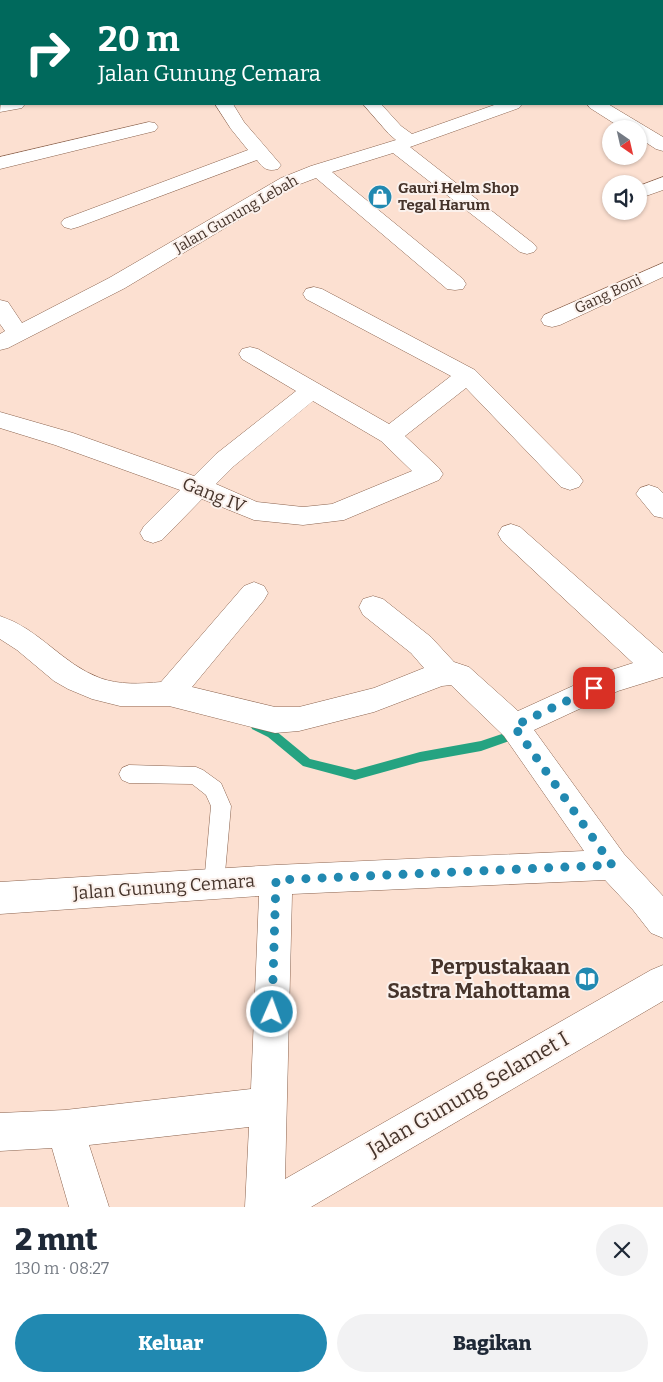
<!DOCTYPE html>
<html lang="id">
<meta charset="utf-8">
<style>
body{margin:0;font-family:Bitter,serif;background:#f2f2f3;color:#1f2937;height:100vh;display:flex;flex-direction:column;font-size:19px;white-space:nowrap}
*{box-sizing:border-box;margin:0}
p{font-size:16px;color:#747a83}
.icon{flex:none;width:28px;height:28px;fill:none;stroke:currentColor;stroke-width:2;stroke-linecap:round;stroke-linejoin:round}
.map{position:relative;height:1207px;overflow:hidden}
.drawer{display:flex;flex-direction:column;background:#fff;flex:1}
.drawer>*{flex:none}
.banner{position:absolute;left:0px;top:0px;width:664px;height:105px;box-shadow:0 1px 4px #0004;background:#00695c;color:#fff;overflow:hidden}
.needle{width:32px;rotate:146deg}
.tools{position:absolute;left:602px;top:120px;display:grid;gap:10px}
.tools a{display:grid;place-items:center;width:45px;height:45px;border-radius:50%;background:#fff;box-shadow:0 1px 4px #0004;font-size:25px}
.pin{position:absolute;display:grid;place-items:center;width:42px;height:42px;color:#fff;margin:-21px;border-radius:10px;box-shadow:0 2px 8px #0006}
.me{position:absolute;width:55px;margin:-28px;rotate:2deg;stroke-linejoin:round;filter:drop-shadow(0 0 4px #0008)}
.turn{display:flex;align-items:center;gap:18px;height:105px;padding:0 15px;font-size:22px}
.turn .icon{width:65px;height:65px;stroke-width:2.5}
.turn b{display:block;font-size:35px;line-height:42px}
.round{display:grid;place-items:center;flex:none;width:52px;height:52px;border-radius:26px;background:#f2f2f3}
.head{display:flex;align-items:center;justify-content:space-between;height:85px;padding:0 15px}
h1{font-size:30px;font-weight:800;line-height:38px}
.primary-button{display:flex;gap:10px;margin-top:auto;padding:10px 15px}
.primary-button a{flex:1;height:58px;border-radius:30px;background:#2189b1;color:#fff;font-size:20px;font-weight:800;line-height:58px;text-align:center}
.primary-button a+a{background:#f2f2f3;color:#1f2937}
.map>svg:first-child{display:block}
.lines{fill:none;stroke-linecap:round;stroke-linejoin:round}
.stream{fill:#25a381;fill-rule:evenodd}
.lane-casing{stroke:#8b634e;stroke-width:1}
.street-casing{stroke:#8b634e;stroke-width:1}
.lane{fill:#fff;fill-rule:evenodd}
.street{fill:#fff;fill-rule:evenodd}
.route{stroke:#2189b1;stroke-width:9;stroke-dasharray:0 16.2}
.labels{text-anchor:middle;dominant-baseline:central;stroke-width:4;stroke-linejoin:round;paint-order:stroke}
.far-poi-label{font-size:15px;font-weight:bold;fill:#46342b;stroke:#fbf1ec;text-anchor:start}
.far-street-label{font-size:15px;fill:#46342b;stroke:#fbf1ec}
.street-label{font-size:18px;fill:#46342b;stroke:#fbf1ec}
.near-poi-label{font-size:21px;font-weight:bold;fill:#46342b;stroke:#fbf1ec;text-anchor:end}
.near-street-label{font-size:21px;fill:#46342b;stroke:#fbf1ec}
</style>
<div class="map">
<svg width="663" height="1207" viewBox="0 0 663 1207">
<rect width="100%" height="100%" fill="#fce0d1"/>
<g class="lines">
<path class="stream" d="M256,721L276,731L310,759L355,770L420,752L481,741L517,729L521,731L522,734L521,737L481,751L420,762L355,780L303,766L268,737L252,729L251,726L252,723Z"/>
<defs>
<path id="lane" d="M129,765L196,767L203,770L221,783L231,806L224,884L221,891L214,894L207,891L204,884L211,806L206,795L192,784L129,783L122,780L119,774L122,768Z"/>
<path id="street" d="M0,22H1V32H0Z
M663,47V58H662V47Z
M0,70H1V80H0Z
M1,101V104H25L22,108L0,112Z
M215,104H233L244,122L281,165L278,169C267,172 263,168 257,160L78,227L71,229L64,227L61,223L64,219L248,150L231,129Z
M363,104H381L401,126L412,134L497,104H522L519,108L410,147L534,244L537,248L534,252L527,254L520,252L393,153L332,172L463,279L466,284L463,289L455,290L447,289L316,178L295,186L125,288L8,348L0,350V334L5,331L0,324V300L8,302L22,323L109,278L281,178L311,166L396,140L389,134Z
M587,104H608L663,137V151L656,149L639,138V129H623L590,108Z
M149,122L155,123L158,127L155,131L0,169V157Z
M663,177V190L646,196L639,194V186Z
M663,263V277L560,325L552,327L544,325L541,320L544,315Z
M314,287L322,289L475,370L579,475L583,481L579,487L570,490L561,487L466,388L405,436L439,468L443,474L439,480L344,520L303,525L254,520L202,499L162,540L153,543L144,540L140,533L144,526L180,490L55,445L0,428V412L73,433L194,476L216,454L296,391L242,359L239,354L242,349L250,347L258,349L389,424L451,376L306,299L303,294L306,289ZM313,401L381,441L412,471L332,504L303,507L257,502L216,484L234,466Z
M649,485L658,488L663,493V518L654,516L636,494L640,488Z
M511,524L520,527L663,653V677L618,691L534,730L624,854L663,896V938L651,933L633,910L605,880L292,894L285,1179L651,970L663,965V1001L311,1207H245L249,1127L89,1145L109,1207H69L52,1148L0,1151V1113L65,1110L251,1089L259,896L0,914V882L276,865L584,851L504,736L451,685L442,686L374,712L299,731L275,733L169,706H120L92,699L68,689L54,681L17,650L0,639V616C40,629 62,664 100,678C119,685 141,684 161,682L244,586L254,582L264,586L268,593L264,600L192,687L275,707H299L374,688L424,668L411,653L363,615L359,607L363,599L373,596L383,599L431,637L454,662L469,667L518,711L599,674L633,663L502,541L498,534L502,527Z"/>
</defs>
<use href="#lane" class="lane-casing"/>
<use href="#street" class="street-casing"/>
<use href="#lane" class="lane"/>
<use href="#street" class="street"/>
</g>
<g class="lines">
<path class="route" d="M272,1012L276,880L612,865L514,726L594,688"/>
</g>
<defs>
<symbol id="shop-disc" viewBox="-11 -11 22 22"><circle r="9.5" fill="#2189b1" stroke="#fbf1ec"/><path d="M-5-2.5h2.3a2.7 3.5 0 0 1 5.4 0H5L5.5 6h-11ZM-1.5-2.5h3a1.5 2.3 0 0 0-3 0Z" fill="#fff"/></symbol>
<symbol id="library-disc" viewBox="-11 -11 22 22"><circle r="9.5" fill="#2189b1" stroke="#fbf1ec"/><path d="M-6-4Q-3-5.5-.7-3.5V5Q-3 3-6 4ZM6-4Q3-5.5 .7-3.5V5Q3 3 6 4Z" fill="#fff"/></symbol>
</defs>
<g fill-rule="evenodd">
<use href="#shop-disc" x="366" y="183" width="28" height="28"/>
<use href="#library-disc" x="573" y="965" width="28" height="28"/>
</g>
<g class="labels">
<g class="far-poi-label">
<text x="398" y="188">Gauri Helm Shop<tspan x="398" dy="17">Tegal Harum</tspan></text>
</g>
<g class="far-street-label">
<text transform="translate(236 214) rotate(-30)">Jalan Gunung Lebah</text>
<text transform="translate(608 294) rotate(-25)">Gang Boni</text>
</g>
<g class="street-label">
<text transform="translate(214 495) rotate(22)">Gang IV</text>
<text transform="translate(164 887) rotate(-4)">Jalan Gunung Cemara</text>
</g>
<g class="near-poi-label">
<text x="570" y="967">Perpustakaan<tspan x="570" dy="24">Sastra Mahottama</tspan></text>
</g>
<g class="near-street-label">
<text transform="translate(468 1094) rotate(-30)">Jalan Gunung Selamet I</text>
</g>
</g>
</svg>
<div class="tools">
<a><svg class="needle" viewBox="-14 -14 28 28"><path d="M0-13l5 13h-10z" fill="#e53935"/><path d="M0 13l5-13h-10z" fill="#747a83"/></svg></a>
<a><svg class="icon" aria-label="sound" viewBox="0 0 24 24"><path d="M4 9h4l5-4v14l-5-4H4zM17 9q2 3 0 6"/></svg></a>
</div>
<div class="pin" style="left:594px;top:688px;background:#d93025"><svg class="icon" aria-label="arrive" viewBox="0 0 24 24"><path d="M6 21V4h12l-3 4 3 4H6"/></svg></div>
<svg class="me" style="left:272px;top:1012px" viewBox="-20 -20 40 40"><circle r="17" fill="#2189b1" stroke="#fff" stroke-width="3"/><path d="M0-11L8 9 0 5-8 9z" fill="#fff"/></svg>
<div class="banner">
<div class="turn"><svg class="icon" aria-label="right" viewBox="0 0 24 24"><path d="M7 20v-9h11M14 6l5 5-5 5"/></svg><div><b>20 m</b>Jalan Gunung Cemara</div></div>
</div>
</div>
<section class="drawer">
<div class="head"><div><h1>2 mnt</h1><p>130 m · 08:27</p></div><a class="round"><svg class="icon" aria-label="close" viewBox="0 0 24 24"><path d="M6 6l12 12M18 6L6 18"/></svg></a></div>
<div class="primary-button"><a>Keluar</a><a>Bagikan</a></div>
</section>
